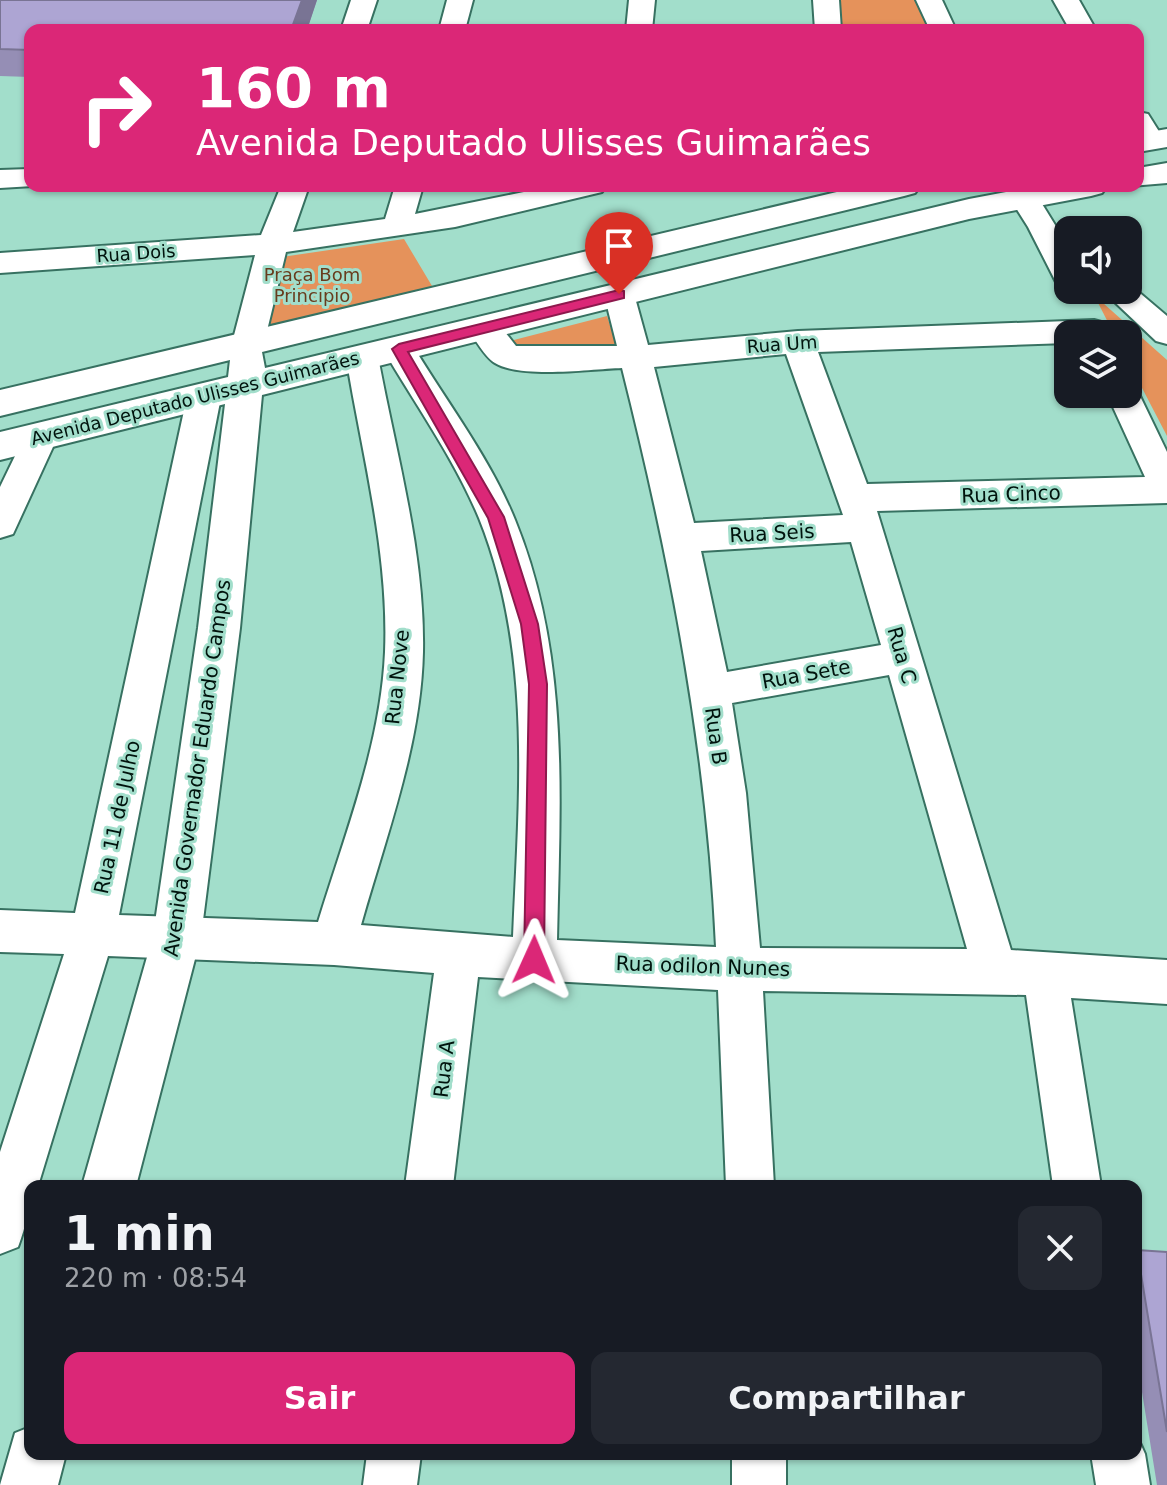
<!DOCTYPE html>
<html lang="pt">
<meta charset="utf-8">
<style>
body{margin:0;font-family:"DejaVu Sans",sans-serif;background:#242831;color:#f1f3f6;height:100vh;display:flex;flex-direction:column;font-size:30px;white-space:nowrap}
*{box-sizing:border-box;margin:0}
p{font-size:26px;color:#9ea1a6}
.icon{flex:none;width:44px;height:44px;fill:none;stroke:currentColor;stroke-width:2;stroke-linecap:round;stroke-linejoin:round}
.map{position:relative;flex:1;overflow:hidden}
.details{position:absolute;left:24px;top:1180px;width:1118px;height:280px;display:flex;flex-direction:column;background:#171b24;border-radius:16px;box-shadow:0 2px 6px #0004}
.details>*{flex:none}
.hud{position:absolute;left:24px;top:24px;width:1120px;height:168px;border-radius:16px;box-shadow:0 2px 6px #0004;background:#db2777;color:#fff;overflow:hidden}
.buttons{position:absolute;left:1054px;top:216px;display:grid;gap:16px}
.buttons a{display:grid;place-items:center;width:88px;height:88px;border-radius:16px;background:#171b24;box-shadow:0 2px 6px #0004;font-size:40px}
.pin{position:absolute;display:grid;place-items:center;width:68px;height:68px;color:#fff;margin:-82px -34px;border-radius:50% 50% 50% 0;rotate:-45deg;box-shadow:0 0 8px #0007}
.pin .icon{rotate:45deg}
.me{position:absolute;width:88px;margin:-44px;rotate:1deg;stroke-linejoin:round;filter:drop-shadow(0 0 6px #0008)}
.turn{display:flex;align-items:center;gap:28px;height:168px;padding:0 40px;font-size:36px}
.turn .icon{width:104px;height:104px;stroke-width:2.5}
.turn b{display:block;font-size:56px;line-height:68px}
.round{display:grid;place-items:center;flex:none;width:84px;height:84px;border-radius:16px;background:#242831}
.head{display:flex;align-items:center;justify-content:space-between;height:136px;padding:0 40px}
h1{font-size:48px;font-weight:600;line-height:60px}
.primary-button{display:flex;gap:16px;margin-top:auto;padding:16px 40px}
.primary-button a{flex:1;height:92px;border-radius:16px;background:#db2777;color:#fff;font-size:32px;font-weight:600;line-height:92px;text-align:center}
.primary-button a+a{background:#242831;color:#f1f3f6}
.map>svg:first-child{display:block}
.green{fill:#e5925b}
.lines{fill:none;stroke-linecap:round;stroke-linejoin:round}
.street-casing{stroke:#377161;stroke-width:4}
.secondary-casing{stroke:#377161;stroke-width:4}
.street{fill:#fff;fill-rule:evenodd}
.secondary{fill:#fff;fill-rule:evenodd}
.wall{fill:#958eb5}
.shaded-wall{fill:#797494}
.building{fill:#ada5d3;stroke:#797494;stroke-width:2}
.route{fill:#db2777;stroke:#8e194d;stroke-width:2}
.labels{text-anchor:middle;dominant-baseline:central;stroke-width:6;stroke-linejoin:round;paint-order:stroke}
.far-street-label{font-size:18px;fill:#00130d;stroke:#a2decb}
.far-park-label{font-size:18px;fill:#683c1d;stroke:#a2decb}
.street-label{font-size:20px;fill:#00130d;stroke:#a2decb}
</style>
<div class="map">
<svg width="1167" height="1485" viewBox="0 0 1167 1485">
<rect width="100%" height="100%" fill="#a2decb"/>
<path class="green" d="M835,0H923L936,30H837Z
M404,239L435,291L261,327L275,258Z
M1094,295L1167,360V436L1128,361V334H1114Z
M607,316L619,354L532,355L502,343Z"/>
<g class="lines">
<defs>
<path id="street" d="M351,0H377L367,30H341Z
M447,0H473L465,30H439Z
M629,0H655L652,30H626Z
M813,0H839L841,30H815Z
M916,0H942L956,30H930Z
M1053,0H1079L1096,30H1070Z
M1138,112L1148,114L1165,141L1161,147L1151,149L1138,142Z
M30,169V186H33L0,188V170Z
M281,186H309L293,232L385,219L395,186H423L415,214L553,186H606L602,192L455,227L286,252L264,343L259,351L248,354L237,351L232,343L255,255L0,273V253L261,235Z
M1002,186H1031L1068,246V287L1057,284L1028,227Z
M1128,283L1167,316V344L1156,341L1102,290H1128Z
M619,284L630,287L634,294L648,345L798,331L1094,320L1105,323L1110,331L1108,334H1068V343L818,352L867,484L1145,477L1107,394H1128V384L1135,386L1139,394L1167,452V503L877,511L1011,950L1167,960V1004L1071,998L1101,1186H1053L1026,995L763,991L774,1186H726L718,990L478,977L453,1186H405L434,973L334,965L108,956L38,1186H30C30,1209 26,1225 18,1247L0,1254V1152L64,954L0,952V910L75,913L187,397L192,389L204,385L216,389L221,397L119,915L318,922C345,834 381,744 385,652C389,553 362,454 346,357L351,349L362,346L373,349L378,357C396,454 425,553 423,652C421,745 386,836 361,925L513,937C519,796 533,652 479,518C454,458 415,404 383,349L388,341L399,338L410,341C445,400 489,456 515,520C570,655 560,797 557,940L716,947C707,749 670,559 622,368C592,369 521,379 495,363C485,357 474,338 468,328L473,320C495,314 503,330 516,346H617L604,294L608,287ZM786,354L843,515L694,523L654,367ZM851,542L881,645L727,672L701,551ZM889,675L967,949L760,948L746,793L732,703Z
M41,424L53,427L58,436L13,534L0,538V487L29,427Z
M1136,1434L1145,1454L1150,1485H1096L1091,1454H1136Z
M367,1454H421L417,1485H363Z
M732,1454H786V1485H732Z"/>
<path id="secondary" d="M1167,129V147L1138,152V134Z
M1167,163V183L1131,186H1138V168Z
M862,186H920L915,193L904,196L262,352L265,368L969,199L1038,186H1107L1102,193L1091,196L969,219L262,395L240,628L201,936L136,1186H82L153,936L198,628L225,404L0,460V432L228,377L230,360L0,416V390Z
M30,1427V1454H66L58,1485H0L15,1433Z"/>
</defs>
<use href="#street" class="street-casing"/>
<use href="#secondary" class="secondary-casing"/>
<use href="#street" class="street"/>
<use href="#secondary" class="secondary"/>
</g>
<path class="wall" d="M0,0H317L307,30H30V77L0,76Z
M1136,1251L1167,1252V1485H1157L1136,1355Z"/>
<path class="shaded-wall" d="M302,0H317L307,30H291Z"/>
<path class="building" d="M0,0H302L291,30H30V50L0,49Z
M1137,1250L1167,1252V1432Z"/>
<path class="route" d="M619,290L624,291V298L408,352L504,517L538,624L547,684L544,960L542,967L534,970L527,967L524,960L529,684L521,624L488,518L392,349L399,344Z"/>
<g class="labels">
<g class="far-street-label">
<text transform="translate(136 253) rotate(-4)">Rua Dois</text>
<text transform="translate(782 344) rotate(-4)">Rua Um</text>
<text transform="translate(195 398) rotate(-14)">Avenida Deputado Ulisses Guimarães</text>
</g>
<g class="far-park-label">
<text x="312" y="274">Praça Bom<tspan x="312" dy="21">Principio</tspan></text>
</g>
<g class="street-label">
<text transform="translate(1011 494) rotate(-2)">Rua Cinco</text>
<text transform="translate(772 533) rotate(-3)">Rua Seis</text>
<text transform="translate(902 655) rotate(74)">Rua C</text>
<text transform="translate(806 674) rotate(-10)">Rua Sete</text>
<text transform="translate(397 677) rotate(-84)">Rua Nove</text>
<text transform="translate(716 736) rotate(82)">Rua B</text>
<text transform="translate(197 768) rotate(-82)">Avenida Governador Eduardo Campos</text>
<text transform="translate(117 817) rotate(-78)">Rua 11 de Julho</text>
<text transform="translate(703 966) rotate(2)">Rua odilon Nunes</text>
<text transform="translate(444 1069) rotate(-83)">Rua A</text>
</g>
</g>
</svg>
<div class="buttons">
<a><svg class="icon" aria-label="sound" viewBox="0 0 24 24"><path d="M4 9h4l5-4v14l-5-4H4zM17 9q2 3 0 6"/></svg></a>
<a><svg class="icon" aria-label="layers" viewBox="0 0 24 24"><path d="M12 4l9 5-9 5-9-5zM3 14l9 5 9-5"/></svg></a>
</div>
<div class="pin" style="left:619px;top:294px;background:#d93025"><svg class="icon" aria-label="arrive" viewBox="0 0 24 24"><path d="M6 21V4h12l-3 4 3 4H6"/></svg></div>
<svg class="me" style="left:534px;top:960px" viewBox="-20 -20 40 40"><path d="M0-17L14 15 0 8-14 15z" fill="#db2777" stroke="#fff" stroke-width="4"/></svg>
<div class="hud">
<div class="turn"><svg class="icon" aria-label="right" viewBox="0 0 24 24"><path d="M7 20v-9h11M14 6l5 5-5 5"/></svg><div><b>160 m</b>Avenida Deputado Ulisses Guimarães</div></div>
</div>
<section class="details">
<div class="head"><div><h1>1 min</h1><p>220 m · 08:54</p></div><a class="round"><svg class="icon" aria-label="close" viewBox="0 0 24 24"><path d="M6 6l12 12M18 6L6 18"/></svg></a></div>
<div class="primary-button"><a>Sair</a><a>Compartilhar</a></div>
</section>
</div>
